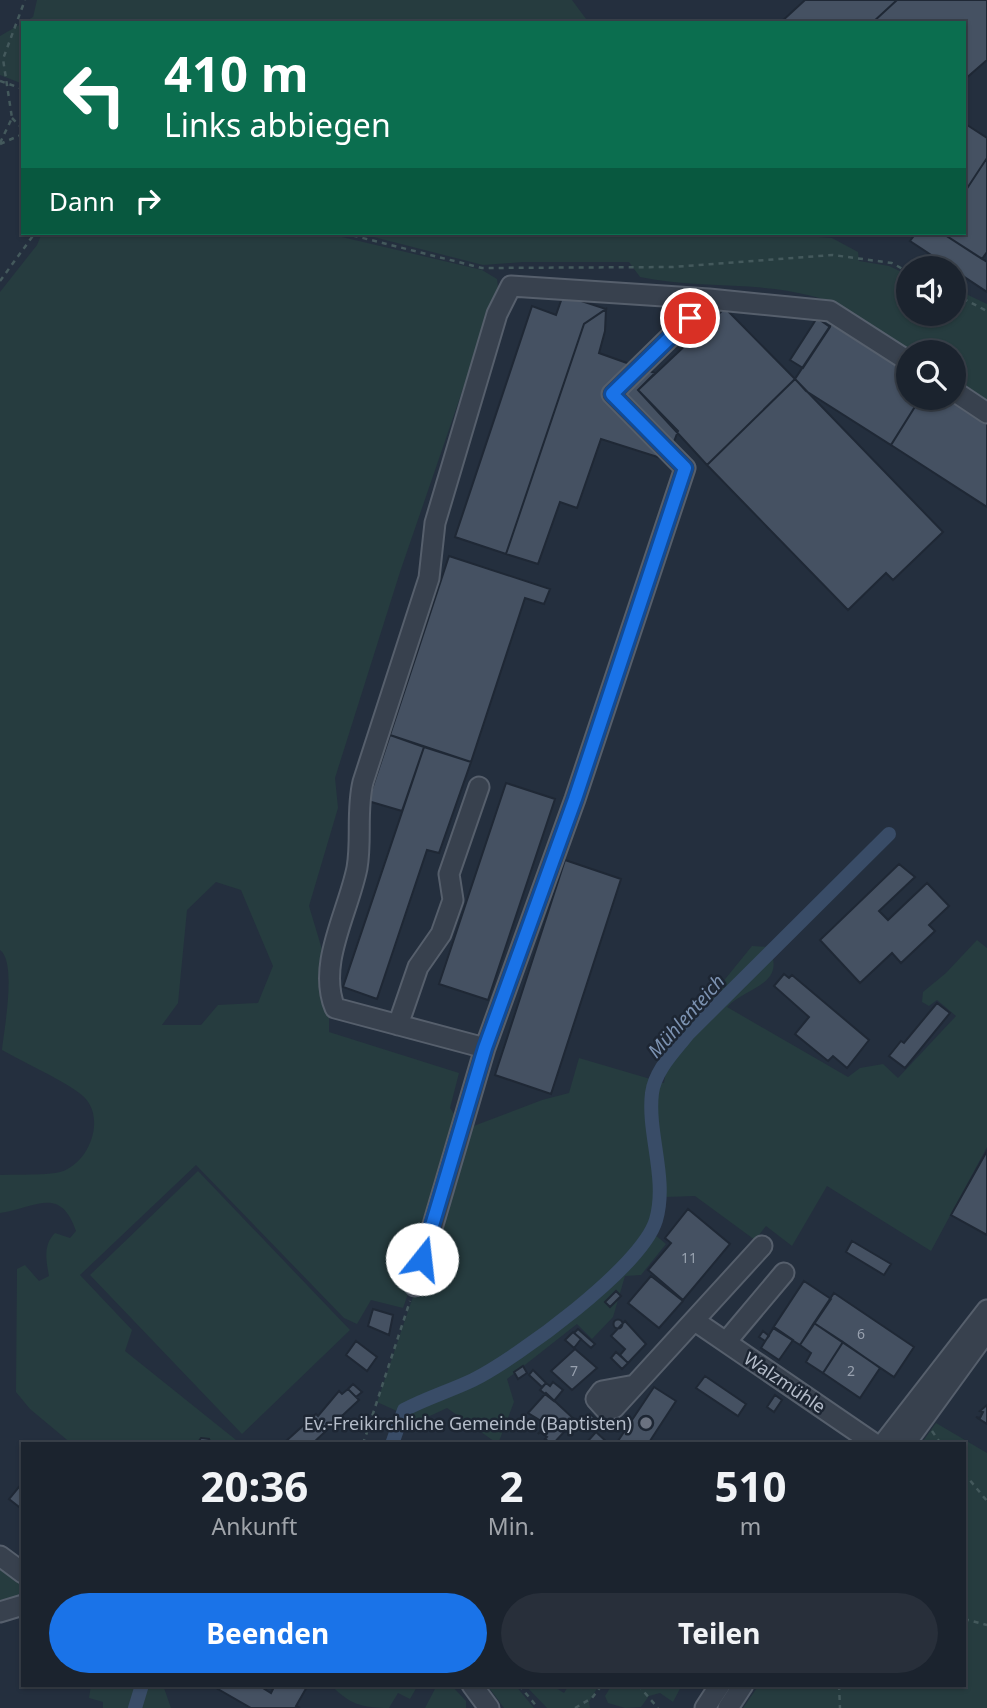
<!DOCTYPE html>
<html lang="de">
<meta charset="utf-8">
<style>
body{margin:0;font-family:"Noto Sans",sans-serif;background:#282f3a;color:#f1f3f6;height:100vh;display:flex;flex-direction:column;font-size:26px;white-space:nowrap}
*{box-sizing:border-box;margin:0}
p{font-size:23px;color:#a0a4aa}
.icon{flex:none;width:38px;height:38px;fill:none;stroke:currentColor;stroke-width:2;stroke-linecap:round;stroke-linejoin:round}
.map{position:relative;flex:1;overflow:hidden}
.sheet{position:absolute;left:21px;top:1442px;width:945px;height:245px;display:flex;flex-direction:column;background:#1b232e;border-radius:0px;box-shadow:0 2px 5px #0004,0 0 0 2px #39404a}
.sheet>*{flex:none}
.banner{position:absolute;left:21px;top:21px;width:945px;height:214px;border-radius:0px;box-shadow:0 2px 5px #0004,0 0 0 2px #39404a;background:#0b6e4f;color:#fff;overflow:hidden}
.tools{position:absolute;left:896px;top:256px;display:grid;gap:14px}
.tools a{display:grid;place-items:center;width:70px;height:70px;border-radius:50%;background:#1b232e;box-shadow:0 2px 5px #0004,0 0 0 2px #39404a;font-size:35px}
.pin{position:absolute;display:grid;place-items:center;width:60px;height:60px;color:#fff;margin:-30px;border:4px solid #fff;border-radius:50%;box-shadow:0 2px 7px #0007}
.me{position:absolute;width:77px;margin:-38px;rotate:16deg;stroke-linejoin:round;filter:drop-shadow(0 0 5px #0008)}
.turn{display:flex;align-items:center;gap:24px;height:147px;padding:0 28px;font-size:32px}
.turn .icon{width:91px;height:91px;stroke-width:2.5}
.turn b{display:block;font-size:49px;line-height:60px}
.then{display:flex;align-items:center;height:66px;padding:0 28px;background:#0003;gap:14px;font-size:26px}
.eta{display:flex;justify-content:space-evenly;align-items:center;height:119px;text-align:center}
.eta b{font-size:42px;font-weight:700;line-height:49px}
.cta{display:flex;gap:14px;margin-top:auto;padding:14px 28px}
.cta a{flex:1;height:80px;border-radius:42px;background:#1a73e8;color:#fff;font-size:28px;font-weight:700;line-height:80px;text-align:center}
.cta a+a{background:#282f3a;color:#f1f3f6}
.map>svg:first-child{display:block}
.green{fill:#263c3f;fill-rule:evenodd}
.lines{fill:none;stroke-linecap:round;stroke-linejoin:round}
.canal{stroke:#394c67;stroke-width:14}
.building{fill:#455162;stroke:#1f2835;stroke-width:2}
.minor-casing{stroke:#565f6c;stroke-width:23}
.path{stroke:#44595c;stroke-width:2.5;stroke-dasharray:5 5;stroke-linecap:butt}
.minor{stroke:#38414e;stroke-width:19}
.path-bridge{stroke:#44595c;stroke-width:2.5;stroke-dasharray:5 5;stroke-linecap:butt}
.route-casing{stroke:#114b97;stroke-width:18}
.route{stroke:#1a73e8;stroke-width:12}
.worship-dot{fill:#6b7280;stroke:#1d2633;stroke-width:2.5}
.labels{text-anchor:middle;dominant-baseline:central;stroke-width:5;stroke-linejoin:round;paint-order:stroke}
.number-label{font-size:14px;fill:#98a1af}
.street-label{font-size:18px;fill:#b4bcc9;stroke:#1d2633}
.poi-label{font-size:18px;fill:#b4bcc9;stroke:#1d2633;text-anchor:end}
.water-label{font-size:19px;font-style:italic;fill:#7c92b1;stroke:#1d2633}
</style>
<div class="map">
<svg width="987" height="1708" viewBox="0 0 987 1708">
<rect width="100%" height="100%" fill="#242f3e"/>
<path class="green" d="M37,0H572L589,23H23V84L0,75V36L33,17Z
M42,233H325L482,270L497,279L498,287L400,572L335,778L338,808L309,906L329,973V1032L459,1073L450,1108L461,1124L467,1127L403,1308L371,1300L357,1324L344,1318L196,1165L80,1275L132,1330L125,1351L241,1444H72L30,1409L16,1392L17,1269L25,1265L39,1281L49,1276C46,1260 43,1245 55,1233L70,1238L76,1231C60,1185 36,1208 0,1213V1175C19,1174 42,1176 60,1172C89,1164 107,1118 83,1096C67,1082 23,1062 2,1050C4,1029 17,962 0,950V292L37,245ZM216,882L241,890L273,966L258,1003L218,1005L201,1025H162L178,1003L187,910Z
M358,233H768L832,238L858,252L859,261L889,266L908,275V313H954V276L965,280L966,294L987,304V400L954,378V352C941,352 922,355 911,351C877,338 852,306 812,296C755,281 697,289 640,277L629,262H523L483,265Z
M977,940L987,948V1147L931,1251L827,1186L792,1246L766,1226L755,1240L695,1196L666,1197L662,1222L654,1234L666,1244L641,1275L625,1276L613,1317L592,1339L577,1324L507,1379L514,1402L498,1444L447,1408L419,1421L377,1402L471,1127L542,1100L569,1093L579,1058L664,1083L670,1047L752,946L769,947C787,985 748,986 727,1007L848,1077L860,1068L883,1064L898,1078L956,1016L937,1000L929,1006L922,1002L923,992L946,973Z
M198,1171L350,1330L242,1434L90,1275Z
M936,1423L987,1453V1708H743L759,1685H964V1444H921Z
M0,1568L19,1581L22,1589L16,1598L0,1603Z
M91,1685H163L171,1708H103V1702L89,1698Z
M331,1685H418L410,1699L398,1693L389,1708C362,1708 349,1704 331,1685Z
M437,1685H451L466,1701V1708H425Z
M487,1685H515L534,1708H504Z
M525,1685H551L564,1693L569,1685H599L589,1702L590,1708H547Z
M612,1685H682L673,1702L660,1693L649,1696L641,1707L625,1708L608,1703L605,1696Z"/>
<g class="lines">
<path class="canal" d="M392,1444L404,1410C426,1398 450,1391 473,1380C517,1358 642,1267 656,1220C668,1179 647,1133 652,1093C655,1070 675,1051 688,1034L889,834
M135,1708L142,1685"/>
</g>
<path class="building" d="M805,0H897L872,23H780Z
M897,0H987V60L964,80V23H872Z
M964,123L987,138V158L964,193Z
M987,158V252L982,259L942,233H964V193Z
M916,233H942L987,262V292L910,241Z
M563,295L606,309L584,324L506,554L455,537L532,306L556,315Z
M725,308L795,379L707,465L638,390Z
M606,309L605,331L599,353L655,373L638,390L678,431L667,460L601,439L577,508L560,502L538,564L506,554L584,324Z
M817,318L830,327L803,368L790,360Z
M834,320L908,367V397H921L891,445L806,391L795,379Z
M795,379L943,532L893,580L886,573L848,610L707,465Z
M921,397H954L987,418V507L891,445Z
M449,556L550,589L544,604L525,598L471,762L390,735Z
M390,735L424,747L402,811L368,801Z
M424,747L471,762L439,853L427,850L377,999L343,987Z
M506,783L555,799L488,1000L439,984Z
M565,860L621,879L551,1094L495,1075Z
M899,864L915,877L879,911L888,920L927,883L949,906L929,925L935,931L901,963L892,953L860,983L820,940Z
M784,974L789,978L792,975L869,1040L847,1068L833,1056L828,1061L795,1034L809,1017L774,986Z
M937,1003L950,1013L905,1068L889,1056L901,1041L904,1043Z
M987,1151V1235L951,1215Z
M688,1209L730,1244L683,1300L648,1270L671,1243L665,1238Z
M852,1241L891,1264L884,1275L846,1252Z
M651,1276L683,1301L659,1328L628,1303Z
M804,1281L831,1299L800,1345L773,1328Z
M616,1291L621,1296L610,1307L605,1302Z
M834,1293L914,1347L894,1377L814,1323Z
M373,1309L393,1315L389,1335L368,1326Z
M613.5 1324a4.5 4.5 0 1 1 9 0a4.5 4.5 0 1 1-9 0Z
M625,1321L646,1344L628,1363L620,1355L625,1349L611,1336Z
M814,1323L843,1342L823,1373L806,1362L811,1353L800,1345Z
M774,1327L793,1340L779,1360L761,1348Z
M578,1329L595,1344L591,1348L574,1333Z
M763,1331L769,1336L765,1341L759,1337Z
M573,1332L581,1339L574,1348L565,1340Z
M356,1341L377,1357L367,1371L346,1355Z
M843,1342L880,1368L860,1398L823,1373Z
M575,1349L597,1368L572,1390L551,1371Z
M616,1352L628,1363L622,1369L611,1358Z
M523,1366L527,1373L518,1379L514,1372Z
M533,1370L546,1383L542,1387L529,1375Z
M705,1376L746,1404L738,1416L696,1388Z
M553,1382L563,1390L554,1401L540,1390L546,1383L550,1386Z
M353,1384L362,1392L356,1397L348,1389Z
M654,1387L676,1401L648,1444H616Z
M348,1389L359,1400L312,1444L285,1442L316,1414L318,1416L339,1391L342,1394Z
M546,1393L575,1420L553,1444L545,1439L547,1437L540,1432L538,1434L546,1424L528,1413Z
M775,1395L782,1400L774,1412L767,1407Z
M987,1405V1424L976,1417L980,1418L983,1412L980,1411Z
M590,1414L596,1419L588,1428L582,1423Z
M596,1432L609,1444L587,1442Z
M201,1438L209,1439L211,1444H197Z
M23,1482V1510L9,1499Z
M211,1685H258L271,1693L275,1685H308L296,1706L300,1708H251Z"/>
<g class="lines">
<defs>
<path id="minor" d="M709,299L511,286L497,314L435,523L429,578L363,782C356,811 362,840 357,868C348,913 317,964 335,1008L485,1048L575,799L685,468L612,394L709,299L830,311L908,361
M954,391L987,413
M398,1025L418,967L441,934L453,900L449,874L479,787
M415,1286L485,1048
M695,1321L875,1444
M726,1342L784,1273
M635,1385L602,1391L596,1399L606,1410L614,1408L762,1246
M883,1444L987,1310
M905,1444L987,1331
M0,1556L23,1573
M0,1612L23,1605
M472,1685L489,1708
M705,1708L720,1685
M728,1708L743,1685"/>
</defs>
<use href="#minor" class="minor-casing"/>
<path class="path" d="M12,118L23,129
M0,143L12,118L3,59L25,0
M0,144L23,134
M343,233L482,268L673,267L833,255L892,263L908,272
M0,281L35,233
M954,294L987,311
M932,1431L941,1444
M363,1444L410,1301
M964,1473L987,1501
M964,1619L987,1625
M519,1685L538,1708
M638,1685L658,1708
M839,1685L840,1708
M575,1708L592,1698L602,1685"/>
<use href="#minor" class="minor"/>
<path class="path-bridge" d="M0,81L23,89"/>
</g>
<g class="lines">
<defs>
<path id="route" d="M422,1259L485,1048L575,799L685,468L612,394L690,318"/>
</defs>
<use href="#route" class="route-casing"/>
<use href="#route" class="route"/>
</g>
<circle class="worship-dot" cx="646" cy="1423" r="7"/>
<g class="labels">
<g class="number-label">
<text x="689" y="1257">11</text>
<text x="861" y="1333">6</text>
<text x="574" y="1370">7</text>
<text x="851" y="1370">2</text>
</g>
<g class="street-label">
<text transform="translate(785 1382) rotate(34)">Walzmühle</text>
</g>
<g class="poi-label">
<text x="632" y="1423">Ev.-Freikirchliche Gemeinde (Baptisten)</text>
</g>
<g class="water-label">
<text transform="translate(686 1016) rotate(-48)">Mühlenteich</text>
</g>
</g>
</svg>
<div class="tools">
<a><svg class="icon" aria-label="sound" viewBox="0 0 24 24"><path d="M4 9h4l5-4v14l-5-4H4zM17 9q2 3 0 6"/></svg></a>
<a><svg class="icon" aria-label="search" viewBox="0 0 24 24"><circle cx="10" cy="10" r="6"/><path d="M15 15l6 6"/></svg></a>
</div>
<div class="pin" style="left:690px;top:318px;background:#d93025"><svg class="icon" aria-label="arrive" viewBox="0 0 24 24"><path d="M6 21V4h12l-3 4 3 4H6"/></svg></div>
<svg class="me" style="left:422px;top:1259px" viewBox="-20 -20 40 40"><circle r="19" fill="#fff"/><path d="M0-13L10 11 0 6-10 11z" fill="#1a73e8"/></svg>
<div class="banner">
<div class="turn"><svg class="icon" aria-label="left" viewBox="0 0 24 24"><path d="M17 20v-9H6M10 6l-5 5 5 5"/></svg><div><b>410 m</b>Links abbiegen</div></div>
<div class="then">Dann<svg class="icon" aria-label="right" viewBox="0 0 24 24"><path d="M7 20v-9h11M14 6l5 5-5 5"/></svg></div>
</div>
<section class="sheet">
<div class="eta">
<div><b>20:36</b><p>Ankunft</p></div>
<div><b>2</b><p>Min.</p></div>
<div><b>510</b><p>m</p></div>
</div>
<div class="cta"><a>Beenden</a><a>Teilen</a></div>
</section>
</div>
